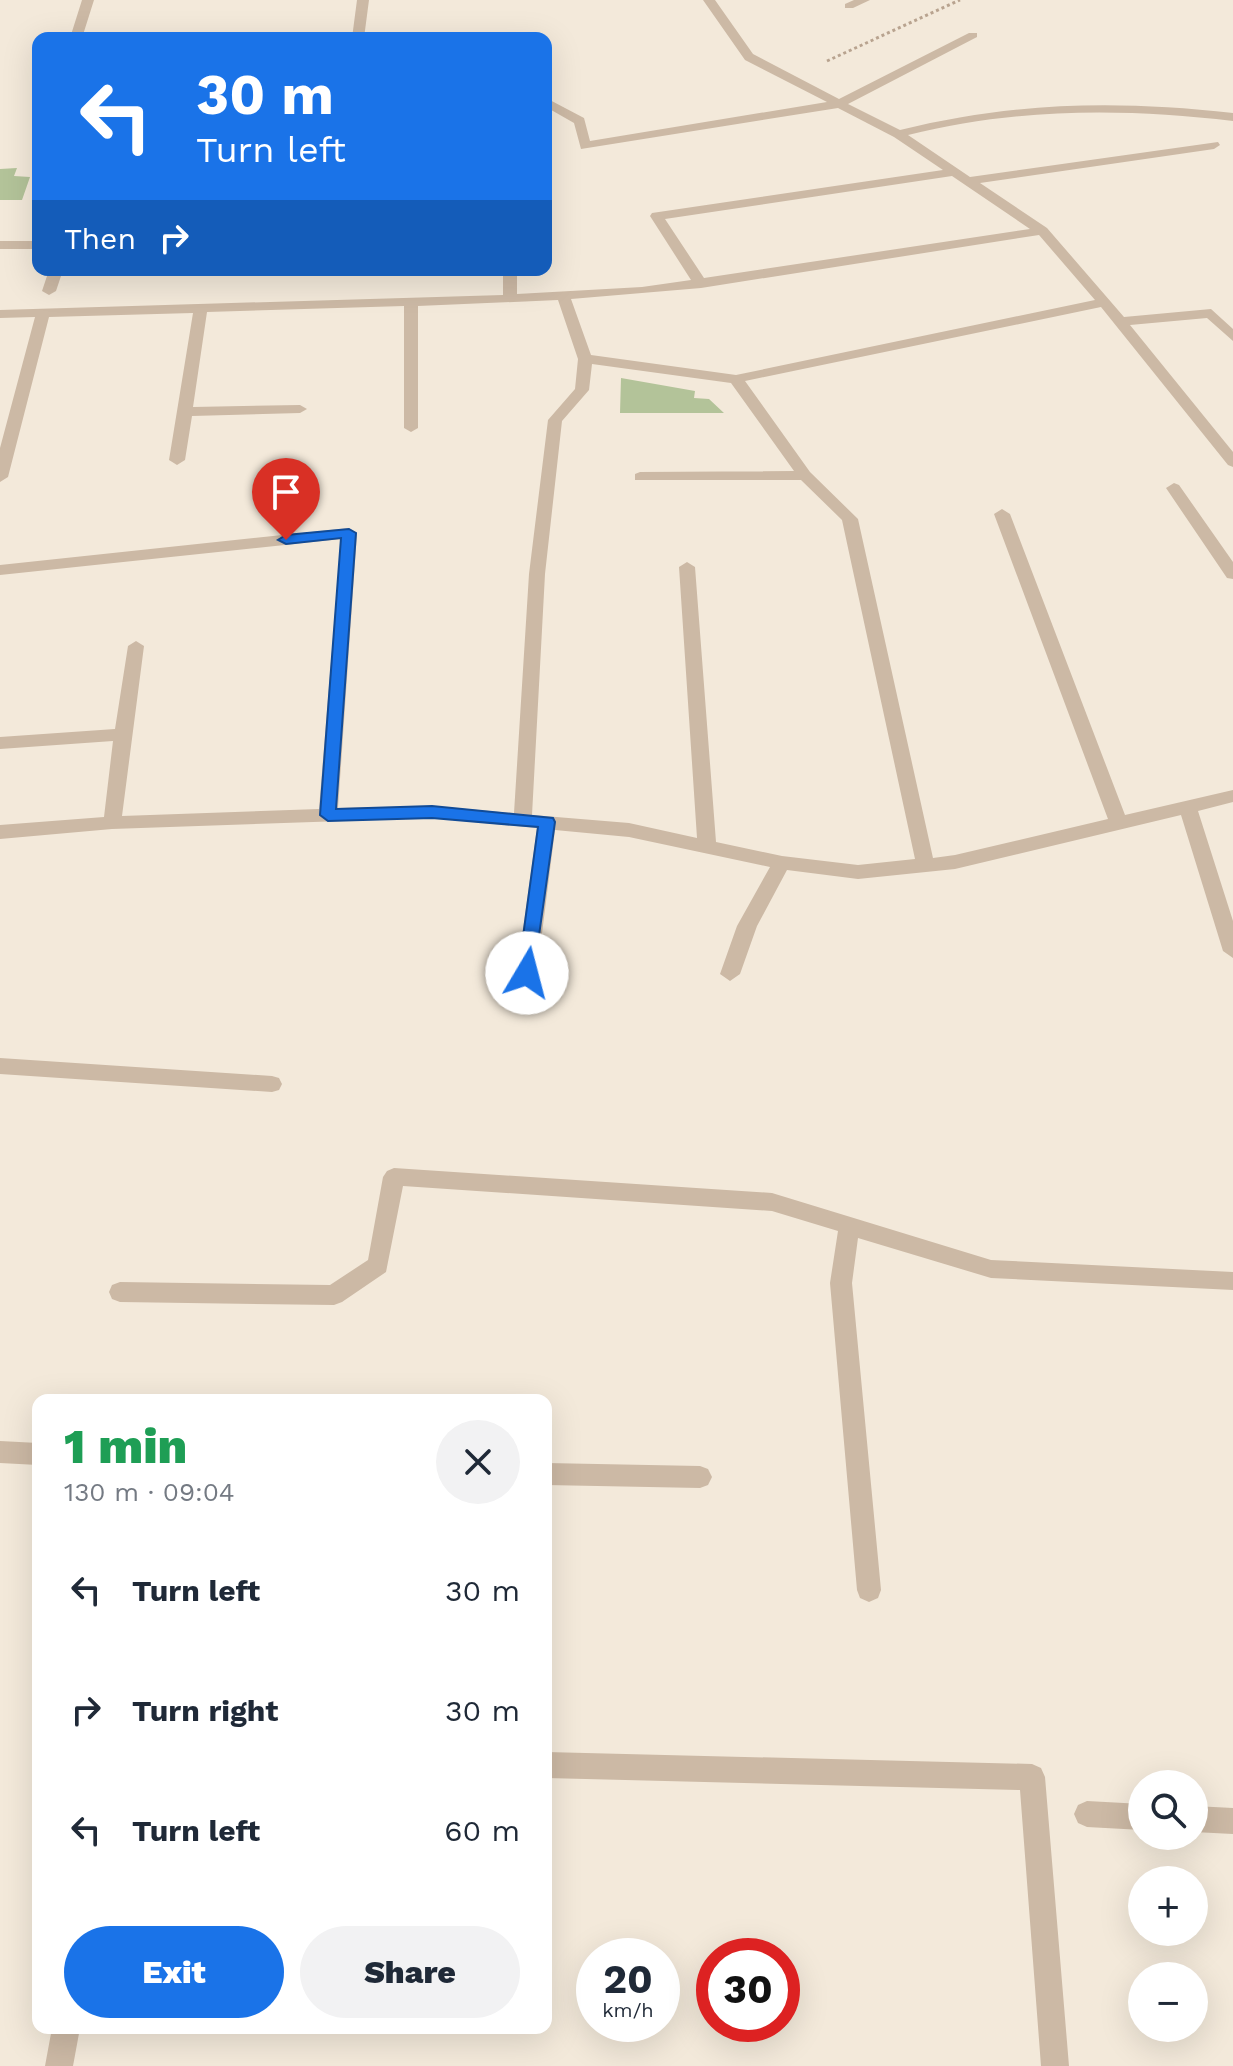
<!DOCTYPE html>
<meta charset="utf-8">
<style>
body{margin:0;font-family:"Work Sans",sans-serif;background:#f2f2f3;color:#1f2937;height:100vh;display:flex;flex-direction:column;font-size:30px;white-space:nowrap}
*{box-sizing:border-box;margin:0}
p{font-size:26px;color:#747a83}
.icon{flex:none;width:44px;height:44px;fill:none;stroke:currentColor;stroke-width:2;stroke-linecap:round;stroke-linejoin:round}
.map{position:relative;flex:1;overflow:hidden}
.details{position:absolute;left:32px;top:1394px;width:520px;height:640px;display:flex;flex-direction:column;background:#fff;border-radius:16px;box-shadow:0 8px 32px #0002}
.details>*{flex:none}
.banner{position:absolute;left:32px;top:32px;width:520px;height:244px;border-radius:16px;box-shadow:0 8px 32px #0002;background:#1a73e8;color:#fff;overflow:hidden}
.buttons{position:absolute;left:1128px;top:1770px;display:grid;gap:16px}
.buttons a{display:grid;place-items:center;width:80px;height:80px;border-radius:50%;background:#fff;box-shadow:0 8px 32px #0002;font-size:40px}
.speed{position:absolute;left:576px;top:1938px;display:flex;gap:16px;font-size:40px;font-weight:700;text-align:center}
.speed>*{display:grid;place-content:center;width:104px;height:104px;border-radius:50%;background:#fff;box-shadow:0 8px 32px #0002;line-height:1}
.speed small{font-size:20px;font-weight:400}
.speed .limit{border:12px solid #d22;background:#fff;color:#111}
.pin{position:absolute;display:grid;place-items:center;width:68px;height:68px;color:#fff;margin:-82px -34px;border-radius:50% 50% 50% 0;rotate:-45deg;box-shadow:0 0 8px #0007}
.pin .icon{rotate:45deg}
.me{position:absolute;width:88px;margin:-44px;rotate:8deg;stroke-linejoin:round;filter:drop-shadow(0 0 6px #0008)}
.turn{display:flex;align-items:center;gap:28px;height:168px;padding:0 32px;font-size:36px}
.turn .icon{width:104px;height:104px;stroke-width:2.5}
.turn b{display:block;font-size:56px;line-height:68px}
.then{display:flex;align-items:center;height:76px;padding:0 32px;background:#0003;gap:16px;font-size:30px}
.round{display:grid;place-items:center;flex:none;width:84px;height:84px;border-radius:42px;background:#f2f2f3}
.overview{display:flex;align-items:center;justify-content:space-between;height:136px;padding:0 32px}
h1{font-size:48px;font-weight:800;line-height:60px;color:#1e9e55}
.cta{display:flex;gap:16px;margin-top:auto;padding:16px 32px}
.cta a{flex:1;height:92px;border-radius:48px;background:#1a73e8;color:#fff;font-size:32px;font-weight:800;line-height:92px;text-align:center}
.cta a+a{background:#f2f2f3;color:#1f2937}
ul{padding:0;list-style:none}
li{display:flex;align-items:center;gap:24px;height:120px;padding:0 32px}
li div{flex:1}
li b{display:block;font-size:30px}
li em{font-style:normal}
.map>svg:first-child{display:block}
.green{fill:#b3c399}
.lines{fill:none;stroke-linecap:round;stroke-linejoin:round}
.path{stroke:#b8a38f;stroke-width:3;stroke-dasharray:3 3;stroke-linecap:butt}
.minor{fill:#ccb9a5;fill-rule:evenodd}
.route{fill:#1a73e8;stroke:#114b97;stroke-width:2}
</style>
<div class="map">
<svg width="1233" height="2066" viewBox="0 0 1233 2066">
<rect width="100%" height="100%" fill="#f3e9da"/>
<path class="green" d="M17,168L14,176L30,177L22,200H0V169Z
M621,378L695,391L694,398L709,399L724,413H620Z"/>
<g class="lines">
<path class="path" d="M827,61L960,0"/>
<path class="minor" d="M82,0H94L82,38H70Z
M357,0H369L364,38H352Z
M703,0H715L753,54L839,99L969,33H977V37L848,104L900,130C1015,102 1115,100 1233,113V121C1123,108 1016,108 908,135L970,177L1218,142L1220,145L1214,149L980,183L1047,228L1124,317L1211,309L1233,329V341L1207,318L1130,325L1233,452V467L1228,465L1101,307L745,381L810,472L858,519L933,858L955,855L1108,819L994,514L1002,509L1010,514L1125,815L1233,790V802L1198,811L1233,921V958L1223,951L1181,815L955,869L858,879L787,870L757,926L740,974L730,981L720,974L737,926L770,867L629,837L555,830L537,973L527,980L517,973L537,828L432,818L112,829L0,839V825L104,817L113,741L0,749V737L115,729L128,646L136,641L144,646L122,816L319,809L341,539L0,575V565L349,528L357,533L338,808L432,806L514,813L529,574L548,420L575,389L578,359L558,300L418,306V428L411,432L404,428V306L207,312L193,407L300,405L307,409L300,413L192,416L185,460L177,465L169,460L193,313L49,317L8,477L0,482V448L35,317L0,318V310L503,295V270H517V294L642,287L691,280L650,216L652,213L943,170L894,137L838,108L581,149L574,123L546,107V98L584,118L590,141L827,102L745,60ZM952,176L1030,229L704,278L665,219ZM1039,235L1095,300L736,375L591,355L571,299L701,288ZM592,364L731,383L794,471L640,472L635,474V480H801L842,520L915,859L858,865L782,856L716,842L695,567L687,562L679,567L697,838L629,823L532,815L545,574L562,421L589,390Z
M854,0H870L853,8H845V4Z
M0,241H38V249H0Z
M49,270H63L56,291L49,295L42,291Z
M1174,483L1179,485L1233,562V579L1227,578L1166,488Z
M0,1058L272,1076L279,1078L282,1084L279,1090L272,1092L0,1074Z
M394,1168L772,1193L991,1260L1233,1272V1290L991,1278L858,1238L852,1283L881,1590L878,1598L869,1602L860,1598L857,1590L830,1283L838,1231L772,1211L403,1186L386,1272L342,1302L334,1305L120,1302L112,1299L109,1292L112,1285L120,1282L330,1285L368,1260L383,1177L387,1171Z
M0,1441L38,1443V1465L0,1463Z
M546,1463L700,1466L708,1469L712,1477L708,1485L700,1488L546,1485Z
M546,1752L1032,1764L1041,1768L1045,1777L1069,2066H1041L1020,1790L546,1778Z
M1087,1801L1142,1804V1830L1087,1827L1078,1823L1074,1814L1078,1805Z
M1194,1806L1233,1808V1834L1194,1832Z
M52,2028H80L73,2066H45Z"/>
</g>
<path class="route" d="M349,529L356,533L336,809L432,806L553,818L555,822L533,978L527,980L518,973L538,827L432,818L328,821L320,815L341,538L286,544L278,540L286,535Z"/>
</svg>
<div class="buttons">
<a><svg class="icon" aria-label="search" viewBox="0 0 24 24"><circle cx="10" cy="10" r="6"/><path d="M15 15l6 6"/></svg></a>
<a>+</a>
<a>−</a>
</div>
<div class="speed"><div>20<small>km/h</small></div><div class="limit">30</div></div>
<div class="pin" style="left:286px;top:540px;background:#d93025"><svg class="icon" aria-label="arrive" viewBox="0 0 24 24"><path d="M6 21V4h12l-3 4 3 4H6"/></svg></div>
<svg class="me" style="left:527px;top:973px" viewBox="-20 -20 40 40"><circle r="19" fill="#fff"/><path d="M0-13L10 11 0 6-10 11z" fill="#1a73e8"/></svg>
<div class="banner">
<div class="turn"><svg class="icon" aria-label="left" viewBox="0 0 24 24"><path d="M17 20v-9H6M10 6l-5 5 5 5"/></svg><div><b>30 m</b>Turn left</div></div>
<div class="then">Then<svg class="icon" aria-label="right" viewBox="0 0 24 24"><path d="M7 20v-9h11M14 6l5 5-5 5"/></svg></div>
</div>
<section class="details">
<div class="overview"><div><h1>1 min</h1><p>130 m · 09:04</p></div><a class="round"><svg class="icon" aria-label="close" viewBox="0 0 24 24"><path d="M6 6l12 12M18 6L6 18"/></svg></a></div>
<ul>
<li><svg class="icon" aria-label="left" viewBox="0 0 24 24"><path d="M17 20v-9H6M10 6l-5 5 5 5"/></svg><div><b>Turn left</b></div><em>30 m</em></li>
<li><svg class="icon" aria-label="right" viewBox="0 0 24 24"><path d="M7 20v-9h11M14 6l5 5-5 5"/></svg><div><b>Turn right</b></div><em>30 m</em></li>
<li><svg class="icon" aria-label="left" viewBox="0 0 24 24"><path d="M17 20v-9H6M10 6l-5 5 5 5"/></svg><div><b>Turn left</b></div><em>60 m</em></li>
</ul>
<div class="cta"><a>Exit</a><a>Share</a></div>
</section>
</div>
